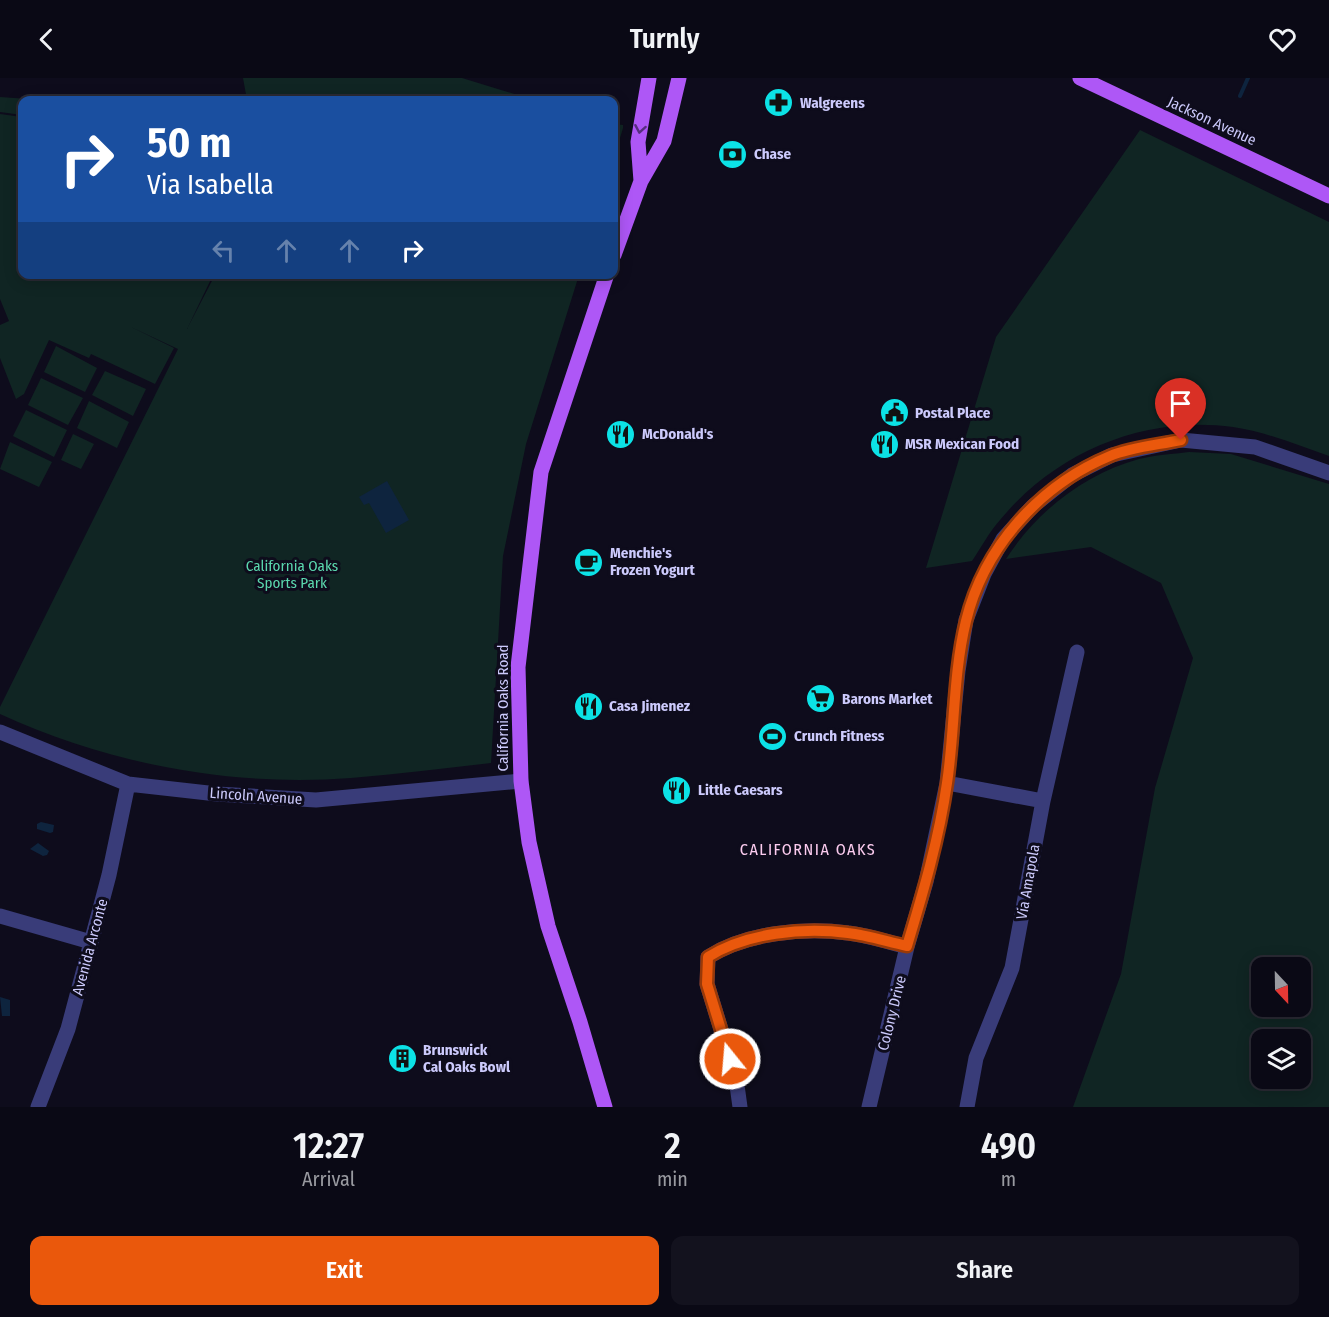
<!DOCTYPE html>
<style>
body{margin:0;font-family:"Fira Sans Condensed",sans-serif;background:#13121e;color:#f1f3f6;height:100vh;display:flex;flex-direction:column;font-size:22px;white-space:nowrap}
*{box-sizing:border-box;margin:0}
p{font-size:20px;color:#999aa0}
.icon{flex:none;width:33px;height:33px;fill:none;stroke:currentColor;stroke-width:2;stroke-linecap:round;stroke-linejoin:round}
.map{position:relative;height:1029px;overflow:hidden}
.drawer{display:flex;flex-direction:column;background:#0a0915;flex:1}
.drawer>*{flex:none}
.hud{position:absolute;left:18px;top:18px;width:600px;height:183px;border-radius:12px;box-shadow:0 3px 15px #0003,0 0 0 2px #2a2a34;background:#1a4fa0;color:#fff;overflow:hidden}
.needle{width:39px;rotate:158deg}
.tools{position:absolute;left:1251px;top:879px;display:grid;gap:12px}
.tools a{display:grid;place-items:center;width:60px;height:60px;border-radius:12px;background:#0a0915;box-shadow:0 3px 15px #0003,0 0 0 2px #2a2a34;font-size:30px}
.pin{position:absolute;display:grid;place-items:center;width:51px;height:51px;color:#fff;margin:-62px -26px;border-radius:50% 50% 50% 0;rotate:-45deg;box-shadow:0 0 6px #0007}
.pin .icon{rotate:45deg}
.me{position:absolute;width:66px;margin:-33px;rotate:343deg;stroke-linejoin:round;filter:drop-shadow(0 0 4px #0008)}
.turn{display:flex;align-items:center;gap:21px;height:126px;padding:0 30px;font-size:27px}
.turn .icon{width:78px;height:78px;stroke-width:2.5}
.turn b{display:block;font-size:42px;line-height:51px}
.lanes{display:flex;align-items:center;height:57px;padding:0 30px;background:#0003;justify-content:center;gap:30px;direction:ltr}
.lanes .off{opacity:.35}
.eta{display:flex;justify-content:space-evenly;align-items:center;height:102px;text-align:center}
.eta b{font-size:36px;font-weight:600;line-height:42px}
.action{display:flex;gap:12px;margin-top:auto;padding:12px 30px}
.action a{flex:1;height:69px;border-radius:12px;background:#ea580c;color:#fff;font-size:24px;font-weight:600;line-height:69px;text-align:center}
.action a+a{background:#13121e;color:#f1f3f6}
header{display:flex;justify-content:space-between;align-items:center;height:78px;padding:0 30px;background:#0a0915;font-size:27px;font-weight:600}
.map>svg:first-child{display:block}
.green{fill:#102523;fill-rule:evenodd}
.water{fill:#0e243e}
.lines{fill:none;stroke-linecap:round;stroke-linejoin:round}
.stream{stroke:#0e243e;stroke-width:4}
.minor{stroke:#393c79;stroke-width:15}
.major{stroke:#ae57f6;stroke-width:15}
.oneway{stroke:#562e7e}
.route-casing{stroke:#983908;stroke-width:15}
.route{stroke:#ea580c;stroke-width:10}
.labels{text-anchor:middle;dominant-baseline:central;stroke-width:6;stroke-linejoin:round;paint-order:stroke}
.poi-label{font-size:15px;font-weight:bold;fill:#cccafc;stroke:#0e0c1c;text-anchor:start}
.street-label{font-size:15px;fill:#cccafc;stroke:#0e0c1c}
.park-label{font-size:15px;fill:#5bd7ae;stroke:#0e0c1c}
.neighbourhood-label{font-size:16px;letter-spacing:1.5px;fill:#fcccef;stroke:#0e0c1c}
</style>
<header><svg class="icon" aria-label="back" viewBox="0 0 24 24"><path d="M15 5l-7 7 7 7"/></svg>Turnly<svg class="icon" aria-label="heart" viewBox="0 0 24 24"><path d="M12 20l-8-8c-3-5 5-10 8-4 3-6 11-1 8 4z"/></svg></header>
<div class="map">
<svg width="1329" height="1029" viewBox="0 0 1329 1029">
<rect width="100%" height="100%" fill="#0e0c1c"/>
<path class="green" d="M243,0H462L534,22H247Z
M0,19L43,22H22V37L0,34Z
M0,36L22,39V196L213,197L187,251L215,197H579L526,366L503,478L491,685C445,690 398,696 351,700C231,709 108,686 0,636V629L178,271L131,249L174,270L155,306L91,276L89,280L49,262L24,316L16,321L0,280V247L9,243L0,221Z
M614,46L623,47V50L614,80Z
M1140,52L1329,144V378C1298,367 1266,354 1233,349C1145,337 1057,373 1000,442C989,454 981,470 972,483L926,490L996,259Z
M56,268L97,290L85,314L44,294Z
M105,293L146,311L133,338L92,317Z
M41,300L83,320L68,347L28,327Z
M89,323L129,344L117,370L77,350Z
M26,332L67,352L54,379L13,358Z
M73,356L94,366L81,391L61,382Z
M10,364L52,384L39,409L0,391Z
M1189,374L1231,376L1329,406V1029H1073L1121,896L1155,710L1193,580L1161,505L1091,469L1006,481C1036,434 1084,396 1139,381C1155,377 1173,376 1189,374ZM1262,890H1300V928H1262ZM1262,962H1300V1000H1262Z"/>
<path class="water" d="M387,403L409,442L386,455L369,425L364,427L359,419Z
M41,744L54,747L53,754L50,755L37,751V746Z
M38,765L49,773L47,777L43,778L30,771Z
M0,919L10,922V938H2Z"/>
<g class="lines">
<path class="stream" d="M1240,18L1248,0"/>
<path class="minor" d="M0,654L128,706L217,716L316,722L521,703
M947,705L1043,723
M0,838L91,864
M38,1029L68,951L109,797L128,706
M740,1029L736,1000L707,906L708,879C746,855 803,849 848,855C867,857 888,864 907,869
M869,1029L907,869L926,804L947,705L958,593L966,542L984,496L1003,461L1033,428L1072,397L1112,377L1181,362L1255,369L1329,395
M967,1029L976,980L1012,890L1043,723L1077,574"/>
<path class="major" d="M1080,0L1329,118
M641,103L638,64L649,0
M614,177L641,103L664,63L679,0
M605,1029L580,944L548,848L529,764L521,703L518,589L541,394L607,196"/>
</g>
<defs><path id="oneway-chevron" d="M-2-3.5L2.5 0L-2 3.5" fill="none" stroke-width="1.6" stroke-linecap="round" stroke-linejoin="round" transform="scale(1.5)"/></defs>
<use class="oneway" href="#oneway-chevron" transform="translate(640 51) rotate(100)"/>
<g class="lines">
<defs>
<path id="route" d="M730,981L707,906L708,879C746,855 803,849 848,855C867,857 888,864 907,868C923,815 939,761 947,705C955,652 953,596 966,543C984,469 1040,407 1110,378C1131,369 1158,367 1181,362"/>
</defs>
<use href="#route" class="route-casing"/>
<use href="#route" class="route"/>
</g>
<defs>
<symbol id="pharmacy-disc" viewBox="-11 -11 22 22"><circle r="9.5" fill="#0ce2e6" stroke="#0e0c1c"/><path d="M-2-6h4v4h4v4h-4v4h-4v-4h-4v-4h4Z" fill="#111"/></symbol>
<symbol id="bank-disc" viewBox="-11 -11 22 22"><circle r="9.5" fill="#0ce2e6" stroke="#0e0c1c"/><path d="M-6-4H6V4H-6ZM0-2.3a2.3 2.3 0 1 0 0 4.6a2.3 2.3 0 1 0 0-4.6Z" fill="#111"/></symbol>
<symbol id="civic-disc" viewBox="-11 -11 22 22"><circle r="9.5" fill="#0ce2e6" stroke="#0e0c1c"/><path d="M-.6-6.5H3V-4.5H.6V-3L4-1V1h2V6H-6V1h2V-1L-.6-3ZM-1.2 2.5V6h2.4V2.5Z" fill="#111"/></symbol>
<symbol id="restaurant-disc" viewBox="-11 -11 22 22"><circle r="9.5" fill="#0ce2e6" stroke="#0e0c1c"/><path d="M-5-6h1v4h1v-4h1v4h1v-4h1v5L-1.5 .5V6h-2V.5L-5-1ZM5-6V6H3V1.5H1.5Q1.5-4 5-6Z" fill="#111"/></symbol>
<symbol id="cafe-disc" viewBox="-11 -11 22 22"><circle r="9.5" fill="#0ce2e6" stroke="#0e0c1c"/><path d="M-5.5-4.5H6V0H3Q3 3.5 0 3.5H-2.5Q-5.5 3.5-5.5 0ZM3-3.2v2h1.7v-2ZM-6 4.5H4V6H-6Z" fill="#111"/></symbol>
<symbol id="supermarket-disc" viewBox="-11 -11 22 22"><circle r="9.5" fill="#0ce2e6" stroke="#0e0c1c"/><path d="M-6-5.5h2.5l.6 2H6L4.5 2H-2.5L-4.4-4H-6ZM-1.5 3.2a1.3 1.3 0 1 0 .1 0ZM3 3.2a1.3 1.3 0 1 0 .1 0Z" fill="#111"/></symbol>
<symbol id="stadium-disc" viewBox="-11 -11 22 22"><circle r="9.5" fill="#0ce2e6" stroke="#0e0c1c"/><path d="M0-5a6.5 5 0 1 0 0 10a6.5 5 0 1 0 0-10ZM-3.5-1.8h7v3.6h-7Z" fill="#111"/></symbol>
<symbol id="building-disc" viewBox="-11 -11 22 22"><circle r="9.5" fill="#0ce2e6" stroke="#0e0c1c"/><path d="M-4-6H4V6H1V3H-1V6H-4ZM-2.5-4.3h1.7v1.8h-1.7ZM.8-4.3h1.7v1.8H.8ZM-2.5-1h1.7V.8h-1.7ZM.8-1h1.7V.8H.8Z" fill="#111"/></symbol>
</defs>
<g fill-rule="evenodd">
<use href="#pharmacy-disc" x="762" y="8" width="33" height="33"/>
<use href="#bank-disc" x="716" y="60" width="33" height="33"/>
<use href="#civic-disc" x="878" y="318" width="33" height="33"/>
<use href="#restaurant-disc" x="604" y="340" width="33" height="33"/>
<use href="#restaurant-disc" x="868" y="350" width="33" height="33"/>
<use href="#cafe-disc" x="572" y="468" width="33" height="33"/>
<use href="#supermarket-disc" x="804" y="604" width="33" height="33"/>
<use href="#restaurant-disc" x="572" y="612" width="33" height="33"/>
<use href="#stadium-disc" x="756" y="642" width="33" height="33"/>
<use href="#restaurant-disc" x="660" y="696" width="33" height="33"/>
<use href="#building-disc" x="386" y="964" width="33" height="33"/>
</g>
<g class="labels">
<g class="poi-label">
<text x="800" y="25">Walgreens</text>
<text x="754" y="76">Chase</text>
<text x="915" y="335">Postal Place</text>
<text x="642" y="356">McDonald's</text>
<text x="905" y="366">MSR Mexican Food</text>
<text x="610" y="475">Menchie's<tspan x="610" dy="17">Frozen Yogurt</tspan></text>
<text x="842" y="621">Barons Market</text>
<text x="609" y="628">Casa Jimenez</text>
<text x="794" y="658">Crunch Fitness</text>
<text x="698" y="712">Little Caesars</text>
<text x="423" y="972">Brunswick<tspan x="423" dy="17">Cal Oaks Bowl</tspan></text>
</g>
<g class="street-label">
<text transform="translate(1212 43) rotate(25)">Jackson Avenue</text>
<text transform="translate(503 630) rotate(-90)">California Oaks Road</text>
<text transform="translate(256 718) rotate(4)">Lincoln Avenue</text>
<text transform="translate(1028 804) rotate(-80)">Via Amapola</text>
<text transform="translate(90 869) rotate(-75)">Avenida Arconte</text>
<text transform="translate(892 935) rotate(-76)">Colony Drive</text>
</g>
<g class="park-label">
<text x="292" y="488">California Oaks<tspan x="292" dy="17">Sports Park</tspan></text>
</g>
<g class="neighbourhood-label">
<text x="808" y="771">CALIFORNIA OAKS</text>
</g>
</g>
</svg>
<div class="tools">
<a><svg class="needle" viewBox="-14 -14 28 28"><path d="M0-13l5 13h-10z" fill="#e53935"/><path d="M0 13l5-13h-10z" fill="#999aa0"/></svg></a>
<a><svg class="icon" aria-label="layers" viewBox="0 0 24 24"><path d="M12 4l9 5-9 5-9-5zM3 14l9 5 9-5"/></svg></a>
</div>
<div class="pin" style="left:1181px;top:362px;background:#d93025"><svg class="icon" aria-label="arrive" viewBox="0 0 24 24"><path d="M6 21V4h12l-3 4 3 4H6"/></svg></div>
<svg class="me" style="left:730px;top:981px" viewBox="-20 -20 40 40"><circle r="17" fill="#ea580c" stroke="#fff" stroke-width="3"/><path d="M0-11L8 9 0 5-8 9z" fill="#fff"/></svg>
<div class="hud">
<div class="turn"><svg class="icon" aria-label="right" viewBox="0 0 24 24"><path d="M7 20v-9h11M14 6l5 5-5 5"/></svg><div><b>50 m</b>Via Isabella</div></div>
<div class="lanes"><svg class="icon off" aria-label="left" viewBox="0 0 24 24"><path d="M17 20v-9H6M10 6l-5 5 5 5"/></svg><svg class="icon off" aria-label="ahead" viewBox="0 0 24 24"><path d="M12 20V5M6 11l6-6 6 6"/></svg><svg class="icon off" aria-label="ahead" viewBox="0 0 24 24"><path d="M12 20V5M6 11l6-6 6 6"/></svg><svg class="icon" aria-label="right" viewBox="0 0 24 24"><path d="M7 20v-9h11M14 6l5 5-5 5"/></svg></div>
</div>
</div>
<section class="drawer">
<div class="eta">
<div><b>12:27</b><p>Arrival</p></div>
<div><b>2</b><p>min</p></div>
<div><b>490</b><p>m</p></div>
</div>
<div class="action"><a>Exit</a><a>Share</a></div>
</section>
